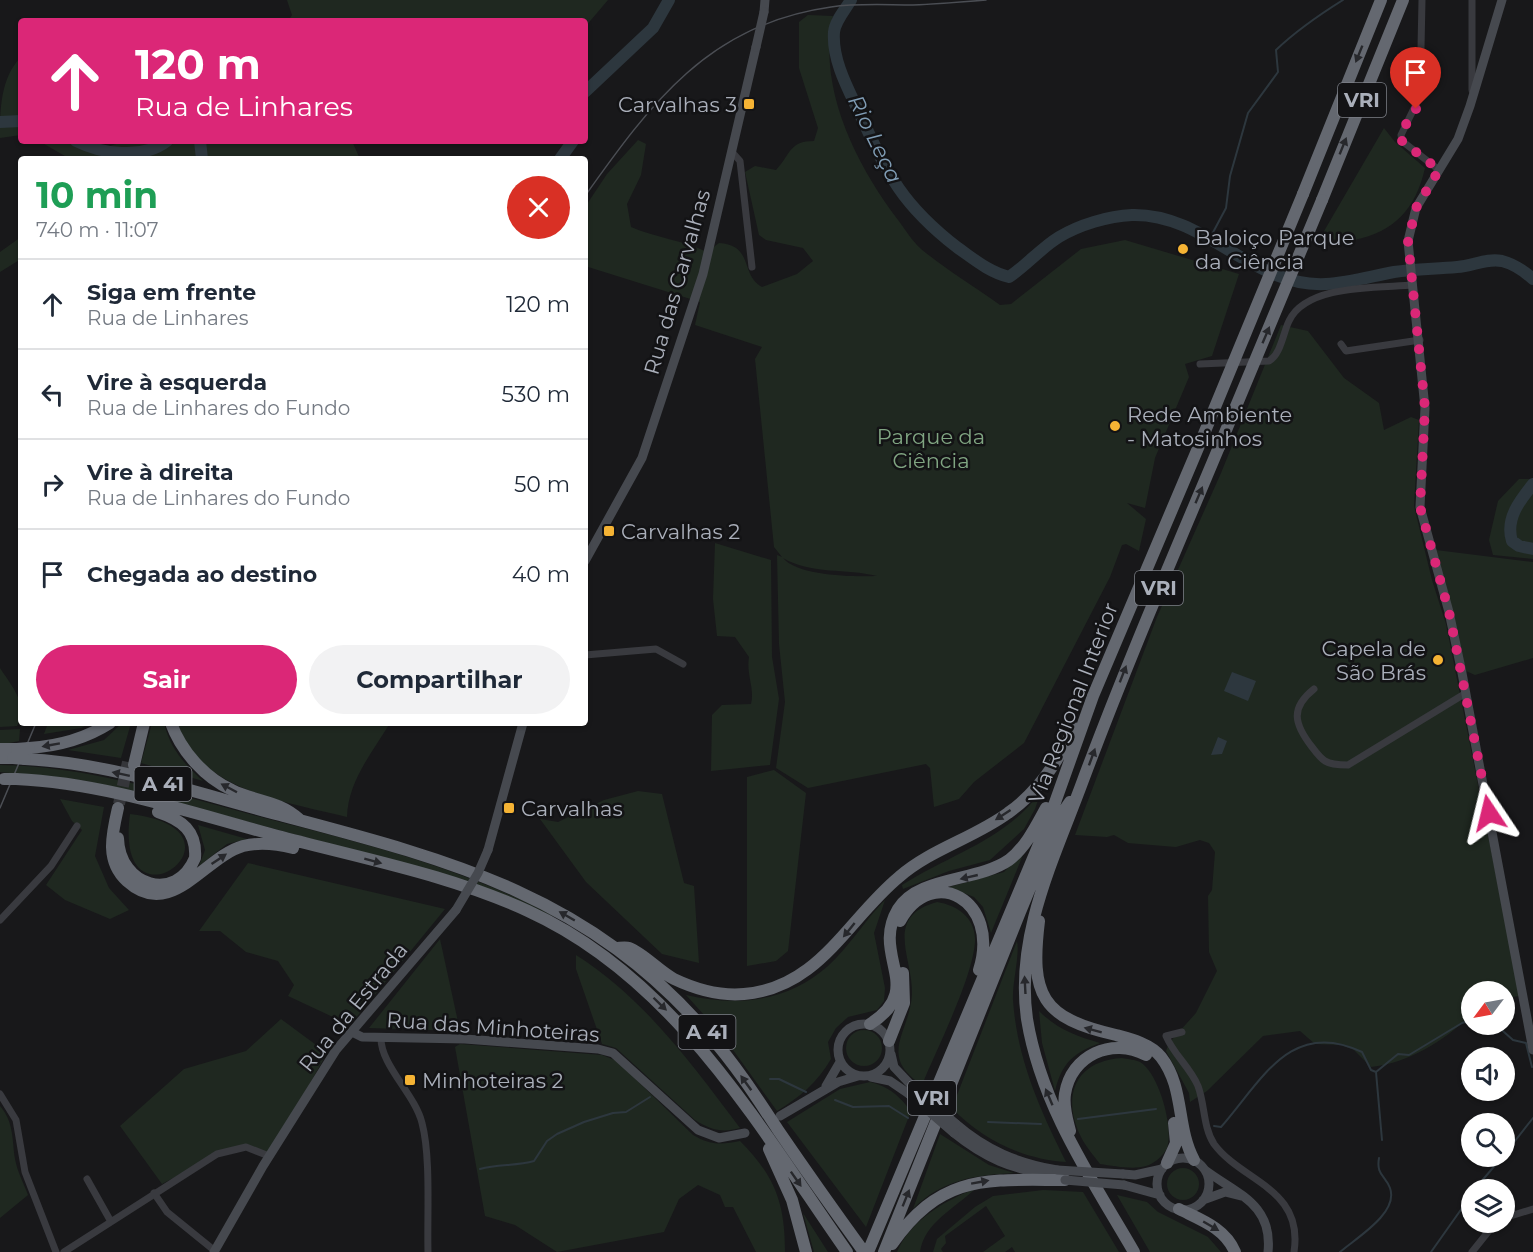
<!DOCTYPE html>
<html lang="pt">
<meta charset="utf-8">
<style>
body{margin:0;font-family:Montserrat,sans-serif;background:#f2f2f3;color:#1f2937;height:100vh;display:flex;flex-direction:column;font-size:22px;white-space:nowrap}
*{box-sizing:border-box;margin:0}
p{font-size:20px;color:#747a83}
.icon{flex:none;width:33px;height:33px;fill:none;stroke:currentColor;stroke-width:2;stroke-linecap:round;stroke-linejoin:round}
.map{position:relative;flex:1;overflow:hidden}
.sheet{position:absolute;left:18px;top:156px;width:570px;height:570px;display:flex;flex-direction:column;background:#fff;border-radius:6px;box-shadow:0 2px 4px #0004}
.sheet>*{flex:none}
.top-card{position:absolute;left:18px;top:18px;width:570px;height:126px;border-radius:6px;box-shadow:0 2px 4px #0004;background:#db2777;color:#fff;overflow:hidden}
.needle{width:39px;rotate:238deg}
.buttons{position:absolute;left:1461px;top:981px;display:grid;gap:12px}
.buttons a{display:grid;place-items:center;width:54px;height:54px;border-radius:50%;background:#fff;box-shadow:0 2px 4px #0004;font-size:30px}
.pin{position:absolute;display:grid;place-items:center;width:51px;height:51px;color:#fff;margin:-62px -26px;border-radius:50% 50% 50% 0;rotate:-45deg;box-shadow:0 0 6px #0007}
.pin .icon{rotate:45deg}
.me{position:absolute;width:66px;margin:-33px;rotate:350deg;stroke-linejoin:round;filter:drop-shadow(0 0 4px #0008)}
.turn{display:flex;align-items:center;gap:21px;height:126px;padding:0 18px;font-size:27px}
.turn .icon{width:78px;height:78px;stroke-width:2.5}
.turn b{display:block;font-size:42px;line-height:51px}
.round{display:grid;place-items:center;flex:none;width:63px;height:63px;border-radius:32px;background:#f2f2f3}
.head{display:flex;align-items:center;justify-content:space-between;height:102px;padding:0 18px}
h1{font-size:36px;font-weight:700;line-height:45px;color:#1e9e55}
.action{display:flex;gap:12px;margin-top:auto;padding:12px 18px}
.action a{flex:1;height:69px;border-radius:36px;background:#db2777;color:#fff;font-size:24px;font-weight:700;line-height:69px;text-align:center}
.action a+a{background:#f2f2f3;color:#1f2937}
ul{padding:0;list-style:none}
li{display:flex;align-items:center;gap:18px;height:90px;padding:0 18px;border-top:2px solid #e0e1e3}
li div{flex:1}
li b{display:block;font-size:22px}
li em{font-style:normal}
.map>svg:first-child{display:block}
.green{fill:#1f2820;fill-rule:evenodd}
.water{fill:#2d373e}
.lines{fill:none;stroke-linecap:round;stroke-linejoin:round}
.stream{stroke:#2d373e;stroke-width:2}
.river{stroke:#2d373e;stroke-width:12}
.highway-tunnel{stroke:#35363a;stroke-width:12;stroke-dasharray:12 6;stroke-linecap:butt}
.street{stroke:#393a3f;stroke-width:7}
.secondary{stroke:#46494f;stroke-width:9}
.highway{stroke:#646870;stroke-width:12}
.tram{stroke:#4b4e54;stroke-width:1.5}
.secondary-bridge{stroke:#46494f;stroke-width:9}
.highway-bridge{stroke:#646870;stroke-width:12}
.oneway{fill:#27282c}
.route{stroke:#db2777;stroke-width:10;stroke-dasharray:0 18}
.poi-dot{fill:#f5b334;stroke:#131315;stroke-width:2}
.labels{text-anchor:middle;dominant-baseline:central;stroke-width:5;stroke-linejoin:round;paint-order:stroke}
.shield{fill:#131315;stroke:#7d8088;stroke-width:1.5}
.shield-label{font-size:20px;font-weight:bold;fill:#aaafba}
.poi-label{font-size:21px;fill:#aaafba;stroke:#131315;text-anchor:start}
.street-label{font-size:21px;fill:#aaafba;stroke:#131315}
.park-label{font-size:21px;fill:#80a582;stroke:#131315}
.water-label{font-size:22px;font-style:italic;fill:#809db5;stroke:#131315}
</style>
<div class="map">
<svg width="1533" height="1252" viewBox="0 0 1533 1252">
<rect width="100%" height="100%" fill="#18181a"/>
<path class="green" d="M287,0H608L585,27V21H288L292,15Z
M808,15L833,16C817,88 856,164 898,220C905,229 912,241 921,249C945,269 974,286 1000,305L1011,304L1081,249L1125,240L1239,274L1212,356L1185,364L1189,377L1155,458L1145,508L1127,503L1146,519L1139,551L1126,544L1122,545L1110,577L1024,743L974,782L959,799L934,807L930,768L926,764L808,788L776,768L785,702L779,644L777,555L782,557L774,547L755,359L762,347L695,325L700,302L585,266V207L607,174L638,140L646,144L641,175L627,204L631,227C656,238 683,240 707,252L719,243C754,245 740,275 762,287L797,274L813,261L803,248L766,240L759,235L745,172L755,166L776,170C791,154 789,141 814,141L818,128L799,68V22ZM783,558C812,575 846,568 877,576C853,577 798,576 783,558Z
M21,57V135L0,138C0,111 0,78 21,57Z
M1384,128L1395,142L1425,168C1416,208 1395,232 1354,240C1344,242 1331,239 1320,238Z
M39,141H85L103,148L126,141H352L360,159H70Z
M21,237V259L0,272V252Z
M1281,325L1308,331L1344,378L1379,403L1384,430L1411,417L1419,420L1414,506L1432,580L1446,624L1520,996L1505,998L1504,992H1472L1471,1015C1444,1041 1409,1063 1371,1067L1354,1050L1341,1045L1315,1044L1300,1031L1263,1036L1207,1091L1190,1102L1189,1093L1166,1051L1169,1043L1196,1013L1217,971L1209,952L1208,896L1212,890L1215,852L1209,843L1200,840L1176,847L1128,843L1114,835L1107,837L1075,835L1157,617L1221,473Z
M1519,479H1533V559L1493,555L1489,540L1498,501Z
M715,543L771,560L772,657L779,699L770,765L711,771L712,715L722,705L751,704C755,689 746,674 749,657L735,637L717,636L713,599Z
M1436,550L1533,562V658L1475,675L1466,671Z
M0,668C11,685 30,706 17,726L0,727Z
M48,723H91L81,728L44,734Z
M122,723H131L121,758L68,750L104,740Z
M152,723H164C170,748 184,764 203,781L141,763Z
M178,723H390C372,753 348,781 347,817C291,803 195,790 178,723Z
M20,729L19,741L0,745V730Z
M0,765C86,766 170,793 253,815C357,842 461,866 557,918L465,880L178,803L86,781L0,772Z
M774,770L806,793L788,951L776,961L747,966V777Z
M638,791L662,794L684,883L694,886L699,963L662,954L586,882L540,819L558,822L604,800Z
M1041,791L1035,809L1024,829L990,860L949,871L903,889L902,885C952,853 1006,840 1041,791Z
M60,799L104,807L95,856L109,888L129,910L110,919L65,900L46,885L82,830L72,821Z
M130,814C262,830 113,942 130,814Z
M198,825L247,839L227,844L199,866L205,850Z
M1021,854L1023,855L991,933L983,907L974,897L949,887L1004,872Z
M248,863L445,909L350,1025L288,996L294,985L278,961L246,952L220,931H199Z
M885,900L874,933L885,988L884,1001L877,1010L848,1017L836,1028L828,1042L831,1059C817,1083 800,1097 777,1111L723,1036L686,995C738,1007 787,1002 828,966C849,947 865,920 885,900Z
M937,902C957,905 976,918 975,941C973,978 937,1048 922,1085C877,1055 910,1033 912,994C913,957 883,917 937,902Z
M440,939L460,1031L369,1028Z
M1017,941C1020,955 1012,983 1013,1000C1017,1059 1040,1110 1066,1162C1023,1159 982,1140 952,1108Z
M576,955C644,998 692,1064 740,1128C722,1133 711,1130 695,1120L616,1048L602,1044L576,969Z
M1039,1011C1057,1029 1076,1036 1100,1043C1073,1053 1062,1063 1055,1091L1042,1043Z
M281,1019L327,1053L269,1156L246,1147L218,1154L162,1184L120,1126L184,1069L246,1051Z
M846 1048a18 18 0 1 1 36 0a18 18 0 1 1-36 0Z
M460,1044L602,1055L617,1061L693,1135C710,1145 721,1145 740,1141C775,1176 785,1203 785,1252H756L733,1207H725L720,1195L698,1185L679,1199L664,1232L557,1252L515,1225L485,1216L455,1047Z
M1122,1058C1128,1059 1136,1060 1140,1062C1159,1073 1174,1128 1167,1148C1164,1155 1154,1164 1146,1166C1133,1170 1114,1166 1100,1164C1094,1156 1086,1147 1081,1137C1061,1096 1075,1061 1122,1058Z
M870,1082C890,1087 899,1096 911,1111L866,1227L787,1122L840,1089Z
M0,1106C14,1122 12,1140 15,1159C17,1171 24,1184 28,1195L0,1218Z
M940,1134L989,1165L1014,1173C975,1175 941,1180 913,1209Z
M1167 1184a16 16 0 1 1 32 0a16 16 0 1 1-32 0Z
M975,1189C955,1208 924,1223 920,1252H897C910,1221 945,1200 975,1189Z
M1043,1190L1083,1192L1119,1252H1015L1012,1247L1005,1252H983L1005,1236L986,1206L945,1236L946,1243L941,1249L943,1252H933L937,1239L975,1207L993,1196Z
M1117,1195L1147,1202L1158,1212L1208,1237L1221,1252H1150Z
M803,1213L828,1252H814Z"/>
<path class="water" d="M1232,672L1256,681L1248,701L1224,691Z
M1218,737L1227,741L1222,754L1211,755Z"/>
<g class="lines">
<path class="stream" d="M1210,238L1226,208L1230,176L1248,113L1278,72L1276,50C1296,31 1319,15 1343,0
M1495,1024L1513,1040L1526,1043L1532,1067
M770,1079H779L806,1092
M835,1100L853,1107L889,1106L908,1118
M1078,1119L1156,1109
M988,1122L1041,1124
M1214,1126L1221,1127C1262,1080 1291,1018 1362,1052L1371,1070L1376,1072
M1382,1140L1376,1072L1398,1054L1409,1055L1462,1023L1472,1020
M1504,1155L1533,1118
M480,1169C498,1164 516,1166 534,1161L547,1141L557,1134L584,1122L613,1113L626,1112L650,1097
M1474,1190L1503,1156
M1340,1252C1356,1238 1399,1213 1390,1188C1385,1175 1376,1175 1379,1158
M1431,1252L1472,1194"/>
<path class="river" d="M851,0C845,10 835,21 834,32C832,59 847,87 858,110C888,175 901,204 958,248C975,260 989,272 1009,277C1027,265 1041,248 1059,237C1079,225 1108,216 1132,215C1206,213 1252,288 1326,284C1349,283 1372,276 1394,272C1415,269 1436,269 1457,267C1473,266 1486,258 1502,261C1514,264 1524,271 1533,279
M585,92L653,28L669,0
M0,122L21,121
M76,141C102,154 142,160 167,141
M200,141L202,159
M560,159L573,141
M1533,484C1520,500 1505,519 1512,541L1519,546L1533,549"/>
<path class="highway-tunnel" d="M119,804L128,762"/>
<path class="street" d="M1422,0L1420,96L1401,135L1402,141L1439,170
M1472,0V90
M732,152L740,161L752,267
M1341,344L1346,351L1420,340
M1200,364L1269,361C1281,354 1283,333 1289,321C1306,284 1378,288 1413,285
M585,655L656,649L683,664
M1314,689C1290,708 1294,724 1312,747C1315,751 1320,758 1325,761C1331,765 1341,765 1348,765L1466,693
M0,920L51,866L77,826
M1182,1032L1166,1036C1174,1055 1190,1067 1198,1086C1205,1105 1203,1127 1214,1144C1242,1182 1304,1188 1294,1252
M381,1037C380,1065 415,1094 422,1123C431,1157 427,1215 428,1252
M0,1094L16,1120L25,1172L56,1252
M87,1179L110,1220
M154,1193L167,1212L215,1251
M1504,1218L1533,1209
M64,1252L217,1154L246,1147L269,1156
M1472,1252L1496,1222"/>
<path class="secondary" d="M1502,0L1470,106L1458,139L1416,208L1408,241L1425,408L1420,507L1449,612L1462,673L1533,1050
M764,12L765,0
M585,561L642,458L703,274L756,47
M488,850L523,723
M838 1050a26 26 0 1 1 52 0a26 26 0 1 1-52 0Z
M352,1032L362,1037L465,1039L598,1049L613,1053L698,1130L719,1138L745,1133
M891,1054L894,1067L912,1086
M871,1077L890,1081L909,1094
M826,1086L840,1062
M780,1116L838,1082L858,1076
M956,1124C986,1150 1017,1163 1057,1170
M954,1133C986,1159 1011,1168 1051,1176
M1157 1184a26 26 0 1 1 52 0a26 26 0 1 1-52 0Z
M1205,1170C1237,1194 1273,1204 1268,1252
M1123,1174L1135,1175L1162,1169
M1124,1185L1160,1195
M1203,1200L1225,1192L1241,1196
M214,1252L263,1166L336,1050L456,910"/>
<path class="highway" d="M1303,194L1381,0
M1322,200L1403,0
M171,723C181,751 205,778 232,790C256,802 278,800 299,819
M29,748C59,746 85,739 110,723
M0,749H17
M0,758H13
M25,759C111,763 196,793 280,815C450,860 589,895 709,1035C735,1064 757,1098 778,1130C806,1171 835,1212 864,1252
M134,765L144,723
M16,779C106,783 195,814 282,837C364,859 450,875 528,911C675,978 758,1125 847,1252
M118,808C112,834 105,861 127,881C171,921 204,857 243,846C260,842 277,844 293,848
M118,838C119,886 176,904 195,858C197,831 182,820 158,812
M900,921C932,863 1001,900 979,970
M1039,921C1030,995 1041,1018 1116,1035C1131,1039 1151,1044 1161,1057C1185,1088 1176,1127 1194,1160
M616,948C619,948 626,947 629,948C643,953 660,972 674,979C695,989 721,996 744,994C819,988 847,920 899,877C931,849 974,838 1008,813C1038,792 1059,760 1074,728
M870,1024C927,988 870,956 898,909C918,876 977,882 1009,860C1026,847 1036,826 1046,808
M889,1041L904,1003L903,973
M1070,1131C1067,1119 1063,1107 1065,1094C1071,1055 1112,1037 1146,1055
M769,1149L792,1200L806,1252
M1167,1163L1176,1143L1174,1123
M1179,1209C1201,1220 1225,1228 1235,1252
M892,1244C942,1173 987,1180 1065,1180
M868,1252L1047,825L1093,696L1201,441
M884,1252L1020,912L1059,818L1070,802
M1134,1252C1091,1178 1041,1105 1027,1019C1015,935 1054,859 1082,783C1124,670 1172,559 1219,447"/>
<path class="tram" d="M585,196C651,103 709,24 831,7C858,3 886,5 913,5C938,4 962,2 986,0
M0,808L36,723"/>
<path class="secondary-bridge" d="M756,47L764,12
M456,910L478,873L488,850
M912,1086L956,1124
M909,1094L954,1133
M1057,1170L1123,1174
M1065,1180L1124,1185"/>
<path class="highway-bridge" d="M1201,441L1303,194
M1219,447L1322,200
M17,749L29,748
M13,758L25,759
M4,779H16"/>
</g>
<defs><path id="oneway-solid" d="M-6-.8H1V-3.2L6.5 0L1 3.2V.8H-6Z" transform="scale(1.5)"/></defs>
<g class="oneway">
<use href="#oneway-solid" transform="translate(1359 54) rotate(112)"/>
<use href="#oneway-solid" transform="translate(1343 146) rotate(-68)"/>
<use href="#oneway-solid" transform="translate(1266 335) rotate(-67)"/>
<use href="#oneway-solid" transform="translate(1199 495) rotate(-67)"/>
<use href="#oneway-solid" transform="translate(1123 674) rotate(-69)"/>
<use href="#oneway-solid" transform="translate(51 745) rotate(170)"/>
<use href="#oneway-solid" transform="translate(1092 757) rotate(-70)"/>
<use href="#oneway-solid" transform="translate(121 774) rotate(-168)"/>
<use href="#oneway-solid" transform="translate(229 788) rotate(-152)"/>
<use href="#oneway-solid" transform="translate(1003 815) rotate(147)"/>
<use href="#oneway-solid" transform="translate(219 859) rotate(-34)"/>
<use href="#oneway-solid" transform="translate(373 861) rotate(15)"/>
<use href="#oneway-solid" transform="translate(969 877) rotate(167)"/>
<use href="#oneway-solid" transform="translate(567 916) rotate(-150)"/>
<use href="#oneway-solid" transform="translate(849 930) rotate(129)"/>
<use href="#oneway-solid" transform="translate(1025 985) rotate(-93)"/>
<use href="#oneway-solid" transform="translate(660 1004) rotate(44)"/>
<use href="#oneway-solid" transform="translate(1093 1030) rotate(-165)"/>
<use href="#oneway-solid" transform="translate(746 1083) rotate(-126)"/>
<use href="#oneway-solid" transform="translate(1049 1097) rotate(-113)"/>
<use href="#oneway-solid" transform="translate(796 1179) rotate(55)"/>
<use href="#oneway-solid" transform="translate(980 1182) rotate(-10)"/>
<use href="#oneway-solid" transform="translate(906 1198) rotate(-68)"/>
<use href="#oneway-solid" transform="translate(1211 1226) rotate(30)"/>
</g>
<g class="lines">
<path class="route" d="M1416,109L1403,129L1402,141L1439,170L1416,208L1408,241L1425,408L1420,507L1449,612L1489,813"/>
</g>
<g class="poi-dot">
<rect x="743" y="98" width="12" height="12" rx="3"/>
<circle cx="1183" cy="249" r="6"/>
<circle cx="1115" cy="426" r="6"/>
<rect x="603" y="525" width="12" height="12" rx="3"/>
<circle cx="1438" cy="660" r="6"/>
<rect x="503" y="802" width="12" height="12" rx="3"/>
<rect x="404" y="1074" width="12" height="12" rx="3"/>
</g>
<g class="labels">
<g class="shield">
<rect x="1338" y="83" width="48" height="34" rx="4.5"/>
<rect x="1135" y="571" width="48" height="34" rx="4.5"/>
<rect x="134.5" y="767" width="57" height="34" rx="4.5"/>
<rect x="678.5" y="1015" width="57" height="34" rx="4.5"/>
<rect x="908" y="1081" width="48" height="34" rx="4.5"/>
</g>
<g class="shield-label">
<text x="1362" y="100">VRI</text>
<text x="1159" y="588">VRI</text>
<text x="163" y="784">A 41</text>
<text x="707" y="1032">A 41</text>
<text x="932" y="1098">VRI</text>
</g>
<g class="poi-label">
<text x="737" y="104" text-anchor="end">Carvalhas 3</text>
<text x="1195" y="237">Baloiço Parque<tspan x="1195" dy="24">da Ciência</tspan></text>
<text x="1127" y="414">Rede Ambiente<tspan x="1127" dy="24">- Matosinhos</tspan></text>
<text x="621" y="531">Carvalhas 2</text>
<text x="1426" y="648" text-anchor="end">Capela de<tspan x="1426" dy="24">São Brás</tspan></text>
<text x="521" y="808">Carvalhas</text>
<text x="422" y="1080">Minhoteiras 2</text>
</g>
<g class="street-label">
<text transform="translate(677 282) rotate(-74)">Rua das Carvalhas</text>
<text transform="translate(1073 703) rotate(-69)">Via Regional Interior</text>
<text transform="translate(353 1007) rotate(-51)">Rua da Estrada</text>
<text transform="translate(493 1027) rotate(4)">Rua das Minhoteiras</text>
</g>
<g class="park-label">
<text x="931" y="436">Parque da<tspan x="931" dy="24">Ciência</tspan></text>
</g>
<g class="water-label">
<text transform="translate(875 139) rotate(64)">Rio Leça</text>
</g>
</g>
</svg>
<div class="buttons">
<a><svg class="needle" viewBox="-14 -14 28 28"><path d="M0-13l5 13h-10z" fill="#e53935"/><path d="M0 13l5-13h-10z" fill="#747a83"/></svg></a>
<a><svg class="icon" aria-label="sound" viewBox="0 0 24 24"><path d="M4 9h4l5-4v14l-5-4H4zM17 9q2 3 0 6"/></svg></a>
<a><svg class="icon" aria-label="search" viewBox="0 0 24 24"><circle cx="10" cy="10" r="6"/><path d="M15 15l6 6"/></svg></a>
<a><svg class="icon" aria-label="layers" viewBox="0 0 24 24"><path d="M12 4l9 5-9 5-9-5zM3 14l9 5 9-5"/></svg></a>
</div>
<div class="pin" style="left:1416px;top:109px;background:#d93025"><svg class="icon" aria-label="arrive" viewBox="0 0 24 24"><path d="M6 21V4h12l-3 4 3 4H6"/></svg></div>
<svg class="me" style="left:1489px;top:813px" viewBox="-20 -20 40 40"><path d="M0-17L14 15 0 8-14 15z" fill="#db2777" stroke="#fff" stroke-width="4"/></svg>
<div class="top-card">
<div class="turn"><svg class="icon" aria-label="ahead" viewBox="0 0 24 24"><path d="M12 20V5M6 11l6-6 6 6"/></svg><div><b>120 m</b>Rua de Linhares</div></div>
</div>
<section class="sheet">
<div class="head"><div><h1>10 min</h1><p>740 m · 11:07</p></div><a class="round" style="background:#d93025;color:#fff"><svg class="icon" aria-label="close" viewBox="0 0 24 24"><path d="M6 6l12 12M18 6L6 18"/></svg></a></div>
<ul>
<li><svg class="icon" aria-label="ahead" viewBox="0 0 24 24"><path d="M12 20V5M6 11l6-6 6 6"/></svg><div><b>Siga em frente</b><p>Rua de Linhares</p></div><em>120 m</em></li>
<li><svg class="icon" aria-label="left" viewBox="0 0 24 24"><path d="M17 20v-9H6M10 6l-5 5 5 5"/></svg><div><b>Vire à esquerda</b><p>Rua de Linhares do Fundo</p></div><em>530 m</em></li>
<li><svg class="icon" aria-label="right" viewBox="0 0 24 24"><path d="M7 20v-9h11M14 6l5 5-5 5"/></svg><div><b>Vire à direita</b><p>Rua de Linhares do Fundo</p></div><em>50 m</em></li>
<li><svg class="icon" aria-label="arrive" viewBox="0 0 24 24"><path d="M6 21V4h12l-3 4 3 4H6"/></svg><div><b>Chegada ao destino</b></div><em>40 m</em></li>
</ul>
<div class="action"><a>Sair</a><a>Compartilhar</a></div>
</section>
</div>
